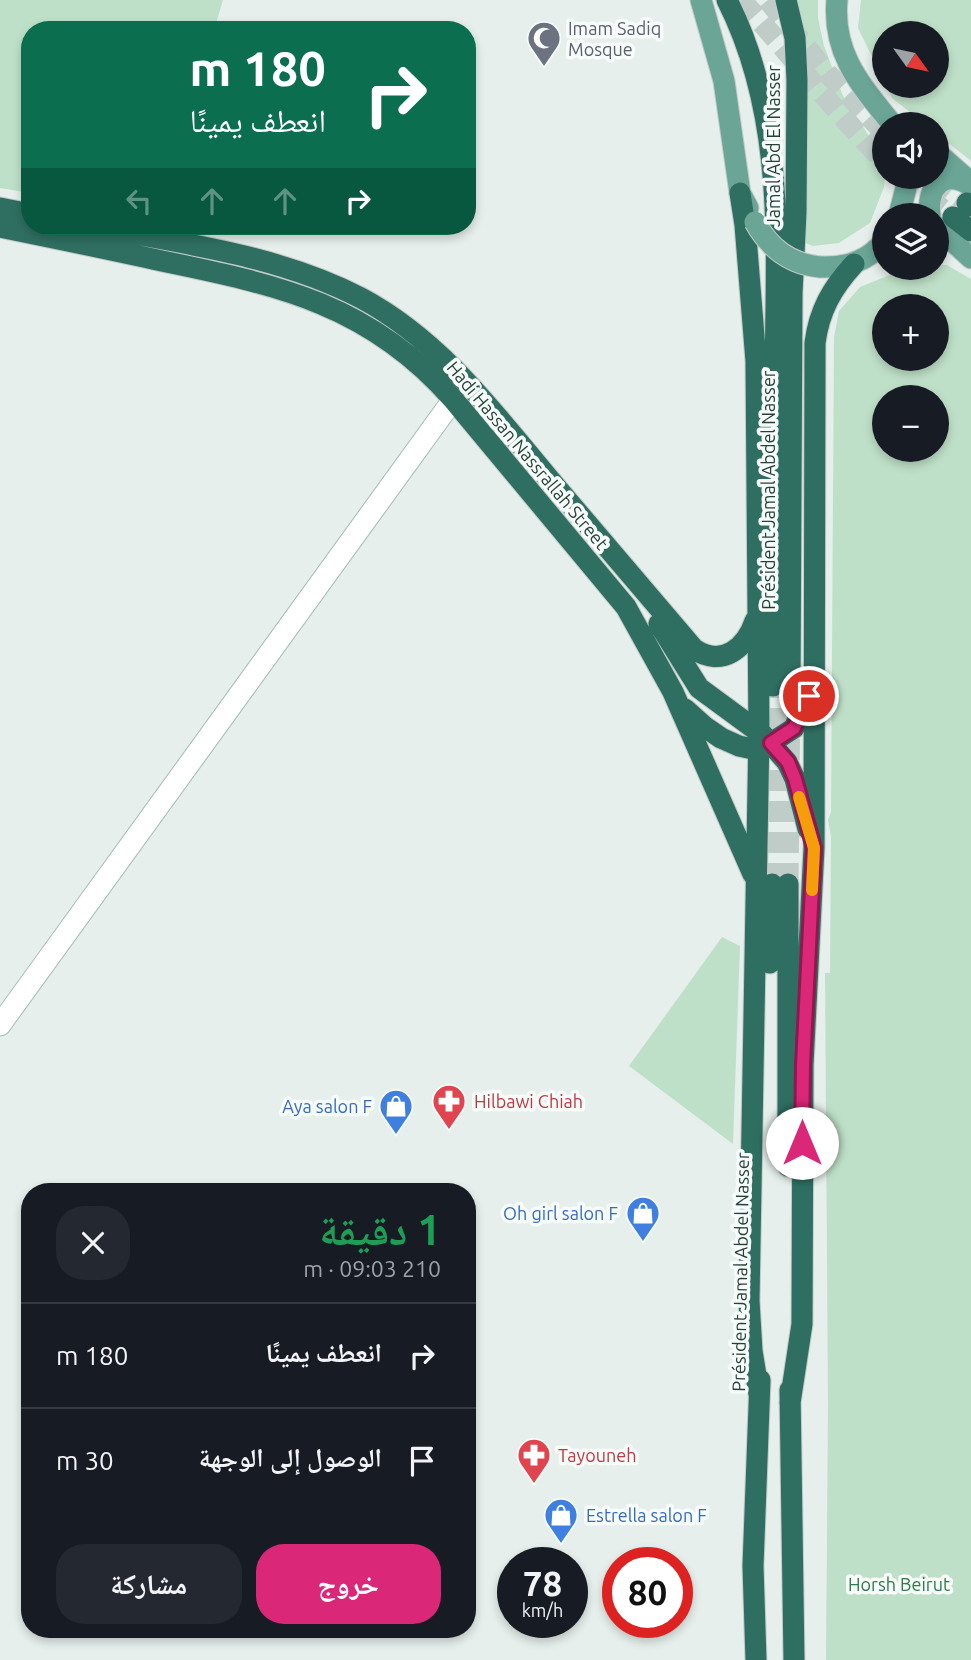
<!DOCTYPE html>
<html lang="ar">
<meta charset="utf-8">
<style>
body{margin:0;font-family:Ubuntu,"Noto Naskh Arabic",sans-serif;background:#242831;color:#f1f3f6;direction:rtl;height:100vh;display:flex;flex-direction:column;font-size:26px;white-space:nowrap}
*{box-sizing:border-box;margin:0}
p{font-size:23px;color:#9ea1a6}
.icon{flex:none;width:38px;height:38px;fill:none;stroke:currentColor;stroke-width:2;stroke-linecap:round;stroke-linejoin:round}
.map{position:relative;flex:1;overflow:hidden;direction:ltr}
.details{position:absolute;left:21px;top:1183px;width:455px;height:455px;display:flex;flex-direction:column;background:#171b24;border-radius:28px;box-shadow:0 4px 10px #0003;direction:rtl}
.details>*{flex:none}
.top-card{position:absolute;left:21px;top:21px;width:455px;height:214px;border-radius:28px;box-shadow:0 4px 10px #0003;direction:rtl;background:#0b6e4f;color:#fff;overflow:hidden}
.needle{width:46px;rotate:123deg}
.controls{position:absolute;left:872px;top:21px;display:grid;gap:14px}
.controls a{display:grid;place-items:center;width:77px;height:77px;border-radius:50%;background:#171b24;box-shadow:0 4px 10px #0003;font-size:35px}
.speed{position:absolute;left:497px;top:1547px;display:flex;gap:14px;font-size:35px;font-weight:700;text-align:center}
.speed>*{display:grid;place-content:center;width:91px;height:91px;border-radius:50%;background:#171b24;box-shadow:0 4px 10px #0003;line-height:1}
.speed small{font-size:18px;font-weight:400}
.speed .limit{border:10px solid #d22;background:#fff;color:#111}
.pin{position:absolute;display:grid;place-items:center;width:60px;height:60px;color:#fff;margin:-30px;border:4px solid #fff;border-radius:50%;box-shadow:0 2px 7px #0007}
.me{position:absolute;width:77px;margin:-38px;rotate:0deg;stroke-linejoin:round;filter:drop-shadow(0 0 5px #0008)}
.turn{display:flex;align-items:center;gap:24px;height:147px;padding:0 35px;font-size:32px}
.turn .icon{width:91px;height:91px;stroke-width:2.5}
.turn b{display:block;font-size:49px;line-height:60px}
.lanes{display:flex;align-items:center;height:66px;padding:0 35px;background:#0003;justify-content:center;gap:35px;direction:ltr}
.lanes .off{opacity:.35}
.round{display:grid;place-items:center;flex:none;width:74px;height:74px;border-radius:28px;background:#242831}
.headline{display:flex;align-items:center;justify-content:space-between;height:119px;padding:0 35px}
h1{font-size:42px;font-weight:700;line-height:52px;color:#1e9e55}
.button{display:flex;gap:14px;margin-top:auto;padding:14px 35px}
.button a{flex:1;height:80px;border-radius:28px;background:#db2777;color:#fff;font-size:28px;font-weight:700;line-height:80px;text-align:center}
.button a+a{background:#242831;color:#f1f3f6}
ul{padding:0;list-style:none}
li{display:flex;align-items:center;gap:21px;height:105px;padding:0 35px;border-top:2px solid #363941}
li div{flex:1}
li b{display:block;font-size:26px}
li em{font-style:normal}
.map>svg:first-child{display:block}
.green{fill:#bfe0c8;fill-rule:evenodd}
.lines{fill:none;stroke-linecap:round;stroke-linejoin:round}
.highway-tunnel{stroke:#bfccc8;stroke-width:21;stroke-dasharray:21 10;stroke-linecap:butt}
.secondary-casing{stroke:#a4bbb3;stroke-width:23}
.primary-casing{stroke:#c2cac8;stroke-width:23}
.highway-casing{stroke:#c2cac8;stroke-width:23}
.secondary{stroke:#fff;stroke-width:21}
.primary{stroke:#6aa596;stroke-width:21}
.highway{stroke:#2f6f62;stroke-width:21}
.primary-bridge-casing{stroke:#c2cac8;stroke-width:23;stroke-linecap:butt}
.primary-bridge{stroke:#6aa596;stroke-width:21}
.route-casing{stroke:#8e194d;stroke-width:18}
.route{stroke:#db2777;stroke-width:12}
.slow{stroke:#f59e0b;stroke-width:12}
.labels{text-anchor:middle;dominant-baseline:central;stroke-width:7;stroke-linejoin:round;paint-order:stroke}
.worship-label{font-size:18px;fill:#5b616d;stroke:#f7fbf9;text-anchor:start}
.street-label{font-size:18px;fill:#24423a;stroke:#f7fbf9}
.health-label{font-size:18px;fill:#be3a42;stroke:#f7fbf9;text-anchor:start}
.shop-label{font-size:18px;fill:#366cbe;stroke:#f7fbf9;text-anchor:end}
.park-label{font-size:18px;fill:#2d7a4b;stroke:#f7fbf9}
</style>
<div class="map">
<svg width="971" height="1660" viewBox="0 0 971 1660">
<rect width="100%" height="100%" fill="#e6efeb"/>
<path class="green" d="M0,0H223L214,30H30V193L0,188Z
M794,0H818V18L824,46L843,96L884,159L885,177L884,187L870,223L839,243L813,246L800,241Z
M861,0H971V161L936,133V124H925L892,98L886,86H936V33H884V81L858,28Z
M936,265H947L971,279V1660H826L828,1406L825,973H830L831,836L828,820L831,812L834,337L839,311L860,287L907,268H936ZM884,306H936V359H884ZM884,397H936V450H884Z
M722,937L740,946L733,1144L629,1066Z"/>
<g class="lines">
<path class="highway-tunnel" d="M741,0C790,53 833,110 884,161
M768,0L827,73L884,132
M901,177L953,217
M935,177L967,203
M772,884L773,686
M788,884L790,686"/>
<defs>
<path id="secondary" d="M0,1025L463,386"/>
<path id="primary" d="M701,0L724,81L740,193L748,208
M837,0C832,54 861,85 892,124
M936,152L969,181
M899,215L906,188L907,177
M930,215C926,187 944,168 971,186
M936,226L971,258
M820,267C845,268 868,262 884,241"/>
<path id="highway" d="M727,0C787,118 776,251 775,379C774,481 774,583 773,686
M786,0L795,38L797,80L796,213L792,293L790,686
M740,193L745,225L756,361L759,732L749,1301L752,1351L759,1394
M967,203L971,206
M0,208L30,214
M953,217L971,231
M91,226C181,243 278,255 361,298C440,340 494,413 550,480C598,536 646,592 694,649C722,668 746,648 755,621
M0,227C54,238 108,249 162,261C279,285 371,305 453,399L626,607L673,692L753,874
M659,624L699,688L763,735L787,762L795,779L808,829
M685,709L705,727L721,738L739,746L753,749L771,743L794,728L810,692
M770,963L772,884
M788,1166V884
M790,1390L794,1660
M790,1403L802,1324L803,1065L814,848L815,343C819,311 832,288 854,264
M756,1660L753,1566L760,1380"/>
</defs>
<use href="#secondary" class="secondary-casing"/>
<use href="#primary" class="primary-casing"/>
<use href="#highway" class="highway-casing"/>
<use href="#secondary" class="secondary"/>
<use href="#primary" class="primary"/>
<use href="#highway" class="highway"/>
<defs>
<path id="primary-bridge" d="M755,222C770,249 790,264 820,267"/>
</defs>
<use href="#primary-bridge" class="primary-bridge-casing"/>
<use href="#primary-bridge" class="primary-bridge"/>
</g>
<g class="lines">
<defs>
<path id="route" d="M802,1143L803,1065L814,848L795,779L788,762L771,743L794,728L809,696"/>
</defs>
<use href="#route" class="route-casing"/>
<use href="#route" class="route"/>
<path class="slow" d="M799,797L814,848L812,890"/>
</g>
<defs>
<symbol id="mosque-pin" viewBox="-11 -11 22 30"><path d="M0 17L-7.5 6A9.5 9.5 0 1 1 7.5 6Z" fill="#6b7280" stroke="#f7fbf9"/><path d="M3.5-4.9A6 6 0 1 0 3.5 4.9A5 5 0 1 1 3.5-4.9Z" fill="#fff"/></symbol>
<symbol id="pharmacy-pin" viewBox="-11 -11 22 30"><path d="M0 17L-7.5 6A9.5 9.5 0 1 1 7.5 6Z" fill="#e0444e" stroke="#f7fbf9"/><path d="M-2-6h4v4h4v4h-4v4h-4v-4h-4v-4h4Z" fill="#fff"/></symbol>
<symbol id="shop-pin" viewBox="-11 -11 22 30"><path d="M0 17L-7.5 6A9.5 9.5 0 1 1 7.5 6Z" fill="#3f7fe0" stroke="#f7fbf9"/><path d="M-5-2.5h2.3a2.7 3.5 0 0 1 5.4 0H5L5.5 6h-11ZM-1.5-2.5h3a1.5 2.3 0 0 0-3 0Z" fill="#fff"/></symbol>
</defs>
<g fill-rule="evenodd">
<use href="#mosque-pin" x="525" y="19" width="38" height="52"/>
<use href="#pharmacy-pin" x="430" y="1082" width="38" height="52"/>
<use href="#shop-pin" x="377" y="1087" width="38" height="52"/>
<use href="#shop-pin" x="624" y="1194" width="38" height="52"/>
<use href="#pharmacy-pin" x="515" y="1436" width="38" height="52"/>
<use href="#shop-pin" x="542" y="1496" width="38" height="52"/>
</g>
<g class="labels">
<g class="worship-label">
<text x="568" y="28">Imam Sadiq<tspan x="568" dy="21">Mosque</tspan></text>
</g>
<g class="street-label">
<text transform="translate(773 146) rotate(-90)">Jamal Abd El Nasser</text>
<text transform="translate(528 455) rotate(50)">Hadi Hassan Nassrallah Street</text>
<text transform="translate(768 490) rotate(-90)">Président Jamal Abdel Nasser</text>
<text transform="translate(740 1272) rotate(-89)">Président Jamal Abdel Nasser</text>
</g>
<g class="health-label">
<text x="474" y="1101">Hilbawi Chiah</text>
<text x="558" y="1455">Tayouneh</text>
</g>
<g class="shop-label">
<text x="372" y="1106">Aya salon F</text>
<text x="618" y="1213">Oh girl salon F</text>
<text x="586" y="1515" text-anchor="start">Estrella salon F</text>
</g>
<g class="park-label">
<text x="899" y="1584">Horsh Beirut</text>
</g>
</g>
</svg>
<div class="controls">
<a><svg class="needle" viewBox="-14 -14 28 28"><path d="M0-13l5 13h-10z" fill="#e53935"/><path d="M0 13l5-13h-10z" fill="#9ea1a6"/></svg></a>
<a><svg class="icon" aria-label="sound" viewBox="0 0 24 24"><path d="M4 9h4l5-4v14l-5-4H4zM17 9q2 3 0 6"/></svg></a>
<a><svg class="icon" aria-label="layers" viewBox="0 0 24 24"><path d="M12 4l9 5-9 5-9-5zM3 14l9 5 9-5"/></svg></a>
<a>+</a>
<a>−</a>
</div>
<div class="speed"><div>78<small>km/h</small></div><div class="limit">80</div></div>
<div class="pin" style="left:809px;top:696px;background:#d93025"><svg class="icon" aria-label="arrive" viewBox="0 0 24 24"><path d="M6 21V4h12l-3 4 3 4H6"/></svg></div>
<svg class="me" style="left:802px;top:1143px" viewBox="-20 -20 40 40"><circle r="19" fill="#fff"/><path d="M0-13L10 11 0 6-10 11z" fill="#db2777"/></svg>
<div class="top-card">
<div class="turn"><svg class="icon" aria-label="right" viewBox="0 0 24 24"><path d="M7 20v-9h11M14 6l5 5-5 5"/></svg><div><b>180 m</b>انعطف يمينًا</div></div>
<div class="lanes"><svg class="icon off" aria-label="left" viewBox="0 0 24 24"><path d="M17 20v-9H6M10 6l-5 5 5 5"/></svg><svg class="icon off" aria-label="ahead" viewBox="0 0 24 24"><path d="M12 20V5M6 11l6-6 6 6"/></svg><svg class="icon off" aria-label="ahead" viewBox="0 0 24 24"><path d="M12 20V5M6 11l6-6 6 6"/></svg><svg class="icon" aria-label="right" viewBox="0 0 24 24"><path d="M7 20v-9h11M14 6l5 5-5 5"/></svg></div>
</div>
<section class="details">
<div class="headline"><div><h1>1 دقيقة</h1><p>210 m · 09:03</p></div><a class="round"><svg class="icon" aria-label="close" viewBox="0 0 24 24"><path d="M6 6l12 12M18 6L6 18"/></svg></a></div>
<ul>
<li><svg class="icon" aria-label="right" viewBox="0 0 24 24"><path d="M7 20v-9h11M14 6l5 5-5 5"/></svg><div><b>انعطف يمينًا</b></div><em>180 m</em></li>
<li><svg class="icon" aria-label="arrive" viewBox="0 0 24 24"><path d="M6 21V4h12l-3 4 3 4H6"/></svg><div><b>الوصول إلى الوجهة</b></div><em>30 m</em></li>
</ul>
<div class="button"><a>خروج</a><a>مشاركة</a></div>
</section>
</div>
